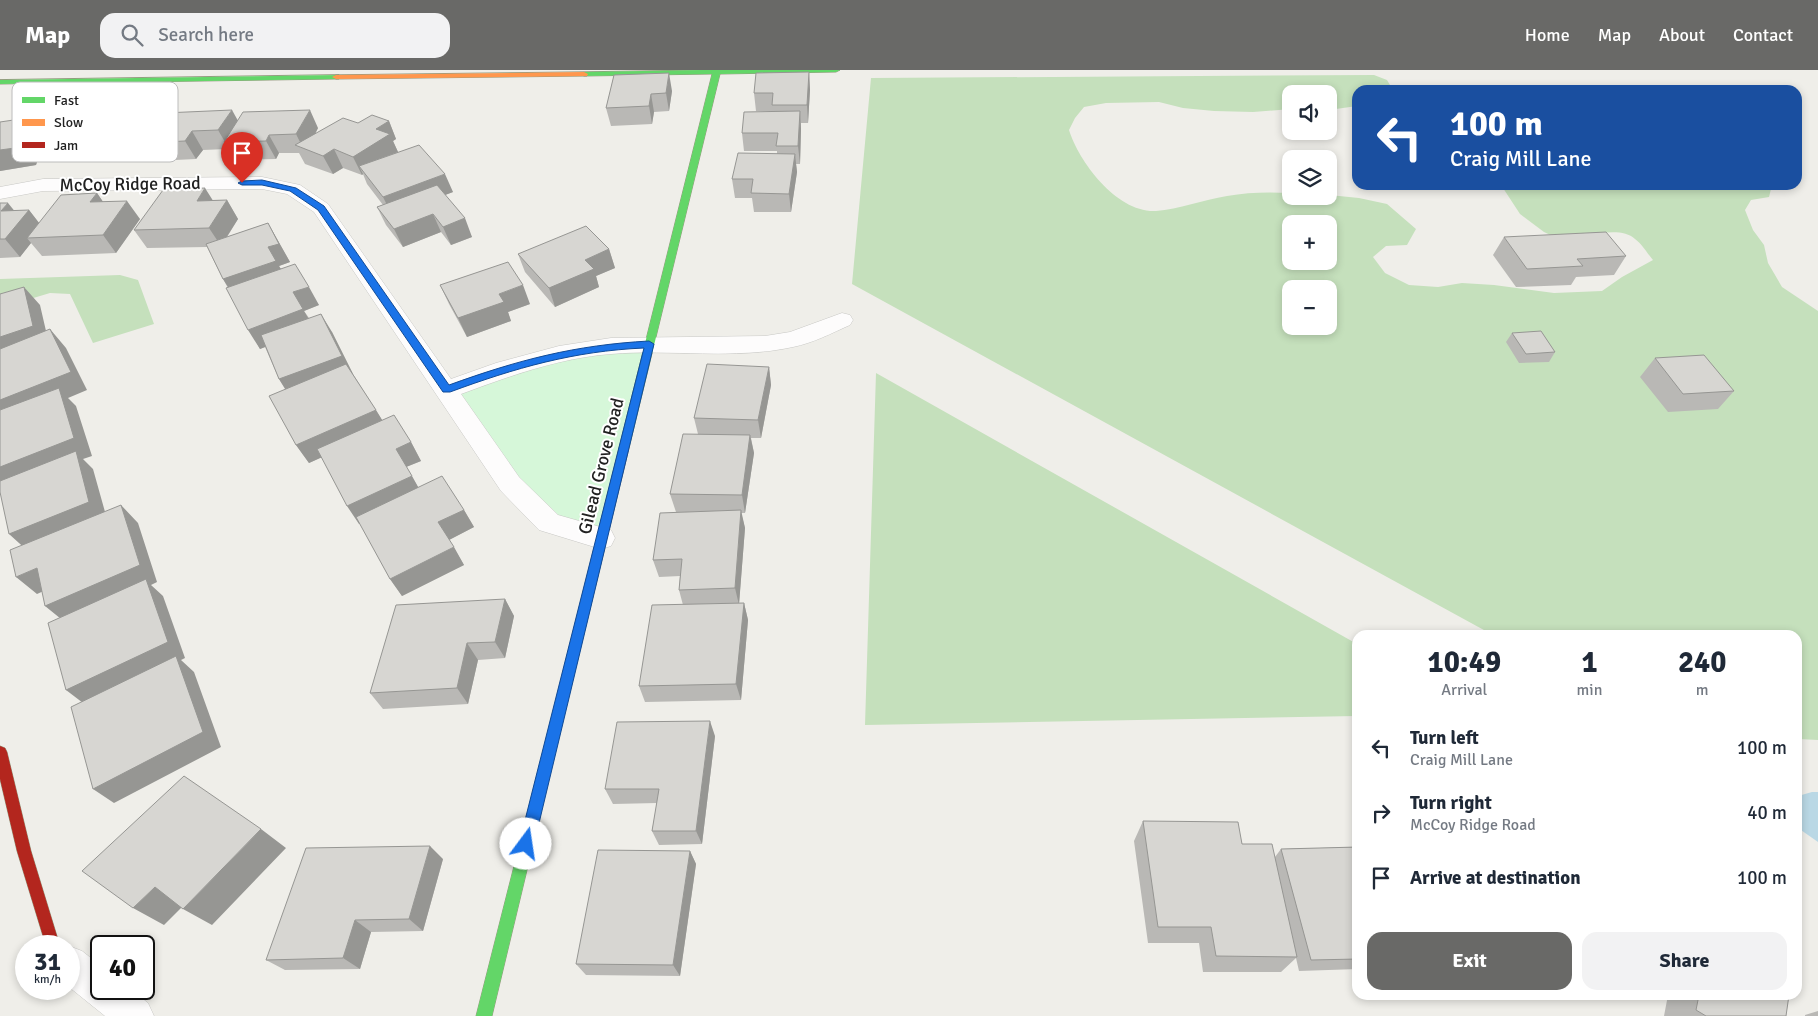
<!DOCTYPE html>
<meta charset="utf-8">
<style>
body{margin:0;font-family:Signika,sans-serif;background:#f2f2f3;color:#1f2937;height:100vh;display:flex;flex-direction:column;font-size:19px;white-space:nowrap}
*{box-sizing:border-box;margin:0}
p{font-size:16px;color:#747a83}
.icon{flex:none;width:28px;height:28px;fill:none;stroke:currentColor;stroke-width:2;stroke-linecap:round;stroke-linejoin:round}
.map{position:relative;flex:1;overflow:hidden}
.panel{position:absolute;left:1352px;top:560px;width:450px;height:370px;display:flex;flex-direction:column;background:#fff;border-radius:15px;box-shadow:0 2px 8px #0003}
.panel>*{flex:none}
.guide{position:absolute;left:1352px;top:15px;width:450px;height:105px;border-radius:15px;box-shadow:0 2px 8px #0003;background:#1a4fa0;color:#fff;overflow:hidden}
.fabs{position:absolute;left:1282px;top:15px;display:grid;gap:10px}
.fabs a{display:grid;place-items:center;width:55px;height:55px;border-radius:10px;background:#fff;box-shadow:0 2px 8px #0003;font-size:25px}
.speed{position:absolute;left:15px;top:865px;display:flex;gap:10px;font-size:25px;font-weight:700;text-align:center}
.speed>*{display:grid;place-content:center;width:65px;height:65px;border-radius:50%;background:#fff;box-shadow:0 2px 8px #0003;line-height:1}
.speed small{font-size:12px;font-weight:400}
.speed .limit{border:2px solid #111;border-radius:8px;background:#fff;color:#111}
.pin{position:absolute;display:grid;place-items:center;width:42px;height:42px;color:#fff;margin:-51px -21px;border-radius:50% 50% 50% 0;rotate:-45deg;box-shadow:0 0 5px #0007}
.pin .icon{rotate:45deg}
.me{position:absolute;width:55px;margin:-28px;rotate:14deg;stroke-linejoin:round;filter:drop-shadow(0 0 4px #0008)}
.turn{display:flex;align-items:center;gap:18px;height:105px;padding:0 15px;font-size:22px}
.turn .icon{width:65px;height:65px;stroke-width:2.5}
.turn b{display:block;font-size:35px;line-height:42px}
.eta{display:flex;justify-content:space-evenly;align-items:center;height:85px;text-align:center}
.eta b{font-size:30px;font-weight:700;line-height:35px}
.primary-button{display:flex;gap:10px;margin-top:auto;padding:10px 15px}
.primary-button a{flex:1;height:58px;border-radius:15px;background:#696967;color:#fff;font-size:20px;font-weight:700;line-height:58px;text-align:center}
.primary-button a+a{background:#f2f2f3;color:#1f2937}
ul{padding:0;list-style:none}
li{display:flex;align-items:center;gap:15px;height:65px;padding:0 15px}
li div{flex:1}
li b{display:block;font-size:19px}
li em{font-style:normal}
header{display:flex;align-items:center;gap:30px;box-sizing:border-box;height:70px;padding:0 25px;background:#696967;color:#fff}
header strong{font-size:24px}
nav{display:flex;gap:28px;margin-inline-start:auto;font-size:18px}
.search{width:350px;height:45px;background:#f2f2f3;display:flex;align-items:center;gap:12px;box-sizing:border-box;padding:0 18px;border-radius:15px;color:#747a83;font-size:19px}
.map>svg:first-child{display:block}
.forest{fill:#c5e0bc;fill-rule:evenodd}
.park{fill:#d6f7d9}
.water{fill:#bad8e5}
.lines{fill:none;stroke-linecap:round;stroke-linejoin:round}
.street-casing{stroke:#c8c8c5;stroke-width:1}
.fast-casing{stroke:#959a7f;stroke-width:1}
.slow-casing{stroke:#959a7f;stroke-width:1}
.jam-casing{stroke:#959a7f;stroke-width:1}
.street{fill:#fdfcfc;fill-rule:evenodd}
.fast{fill:#63d668;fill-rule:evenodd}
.slow{fill:#ff974d;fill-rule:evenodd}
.jam{fill:#b3261e;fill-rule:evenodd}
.wall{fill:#b9b8b5}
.shaded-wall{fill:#969693}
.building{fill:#d7d6d2;stroke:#969693}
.route{fill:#1a73e8;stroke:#114b97}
.labels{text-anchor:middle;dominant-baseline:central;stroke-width:4;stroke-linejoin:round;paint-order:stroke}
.street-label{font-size:18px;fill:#212121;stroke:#fff}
.key{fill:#fff;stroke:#bcbcbc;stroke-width:1}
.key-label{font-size:14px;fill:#212121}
</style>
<header>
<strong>Map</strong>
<div class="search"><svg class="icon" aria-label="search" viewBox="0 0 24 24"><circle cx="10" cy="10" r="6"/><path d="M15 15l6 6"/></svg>Search here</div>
<nav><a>Home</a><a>Map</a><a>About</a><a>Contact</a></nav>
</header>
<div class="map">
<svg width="1818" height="946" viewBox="0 0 1818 946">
<rect width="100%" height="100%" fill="#efeee9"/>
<path class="forest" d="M1374,5L1387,10L1393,20H1358L1357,36L1329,40V24H1291V39L1253,42L1214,41L1183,38L1159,32L1106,33L1084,37L1075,48L1069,60C1079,92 1117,143 1156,141C1179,139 1203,130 1227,126C1248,122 1269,122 1291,123V126L1329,125L1359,128L1387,134L1416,159L1407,175L1386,176L1373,187L1385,203L1409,215L1438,217L1462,213L1494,215L1554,223L1602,221L1622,207L1653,190C1647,183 1642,174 1635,169C1620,155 1584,166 1567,173L1544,162L1520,144L1503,118L1513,115H1772L1769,127L1751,130L1745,140L1753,160L1764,175L1768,193L1782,217L1818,241V670L1798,669V565H1493L852,214L871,8ZM1291,154H1329V191H1291ZM1291,219H1329V256H1291Z
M120,205L138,210L154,254L93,273L70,224L50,223L0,238V209Z
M876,303L1357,574V646L865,655Z"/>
<path class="park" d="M649,274L601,468L549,453L447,320L504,299Z"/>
<path class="water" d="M1812,722H1818V772L1798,758V726Z"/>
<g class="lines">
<defs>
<path id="street" d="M262,107L300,115L328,134L451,309L496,293L559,276L611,268L765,266L790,262L842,243L850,245L853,250L850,255C832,263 813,273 793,277C734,290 671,279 611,284C559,288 510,306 461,324L519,407L558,445L611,460L615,468L611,476L601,479L539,460L501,421L314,142L287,124L262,119L43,121L0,129V117L43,109Z
M68,876H69L82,881L101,896V919H130L148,933L154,946H105L69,917Z"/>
<path id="fast" d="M701,0H840L836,2L720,4L629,378L624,382L619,378L712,4L584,6L580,4L584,2Z
M339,5V9H336L0,14V10Z
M558,640L563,642L564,646L492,946H476L552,646L553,642Z"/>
<path id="slow" d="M584,2L588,4L587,6L336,9L332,7L336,5Z"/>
<path id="jam" d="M624,374L629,378L564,646L563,650L558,652L553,650L552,646L619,378Z
M0,676L5,678L7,682L31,781L60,876H46L17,781L0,709Z"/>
</defs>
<use href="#street" class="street-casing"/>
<use href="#fast" class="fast-casing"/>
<use href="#slow" class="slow-casing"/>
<use href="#jam" class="jam-casing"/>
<use href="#street" class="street"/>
<use href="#fast" class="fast"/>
<use href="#slow" class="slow"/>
<use href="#jam" class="jam"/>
</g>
<path class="wall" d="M809,2L810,20L808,53H801V59L800,94H796L797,102L791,142H754L752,128H735L732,109L777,84V81H744L742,63L772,41H756L754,23Z
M614,5L672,21L669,41L654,42L652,54L611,56L606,38Z
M163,45L318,58L315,64L358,53L389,51L396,69L393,71L398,82L453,122L445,125L472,167L451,175L441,162L403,177L386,155L377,137L383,135L367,114L363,104L362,105L343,98L333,104L305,94L299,83H279L276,89L234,90L227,79L203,80L196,89L154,91L149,83L147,86L80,88L69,73L66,82L39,86L36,95L0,101V52L73,61V63Z
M97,123L103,132L140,149L116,183L42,186L31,173L20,187L0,188V133L14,141L29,140L39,153Z
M213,130H227L238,149L227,167L268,153L290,192L279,196L281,199L319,235L304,241L309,248L332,262L353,304L382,350L411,372L421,391L406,397L418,417L464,440L474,457L449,470L464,495L402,526L390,509L360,453L322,387L309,393L296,375L285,319L279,309L265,277L260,279L228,218L223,209L207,177L147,178L134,160Z
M1504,167L1626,186L1614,205L1576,207L1571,215L1516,217L1493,185Z
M609,179L615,198L596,206L599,217L555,237L525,202L518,184Z
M440,215L530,234L508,242L511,251L467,267L449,234Z
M1512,263L1555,282L1549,292L1519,293L1506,272Z
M1655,288L1734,321L1718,339L1668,342L1640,307Z
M769,297L771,315L761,368H751L754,383L745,443H741L745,458L739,533H744L748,550L741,630L645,632L639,616L683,535L679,520L680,506L659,507L653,490L686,442H676L670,424L698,364L694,348Z
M505,529L514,546L505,588L478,590L468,634L383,639L370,623Z
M715,666L702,774L659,775L652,761L657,733L613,734L605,719Z
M1143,751L1242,774L1275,787L1281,779L1358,777V899L1299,901L1296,888L1281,902H1203L1199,873H1148L1134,771Z
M690,781L696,794L680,906L586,905L576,894Z
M443,789L423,861L371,862L360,899L285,900L266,890Z
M1668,925H1789L1786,946H1664Z
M1818,941V946H1805V945Z"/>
<path class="shaded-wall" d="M809,2L810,20L808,53L807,35Z
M669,3L672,21L669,41L666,23Z
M651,24L654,42L652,54L649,36Z
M158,37L169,55L142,73L149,83L147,86L135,67Z
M232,40L242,58L225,72L218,60Z
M310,40L318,58L307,80L303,78L296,64Z
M800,41L801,59L800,94L798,76Z
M61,43L73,61L70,70H67L69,73L66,82L39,86L36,95L0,101V80L26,68Z
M389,51L396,69L393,71L398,82L359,96L363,104L362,105L353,87L376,59Z
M192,61L203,80L196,89L185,71Z
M269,65L279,83L276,89L266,71Z
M334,79L343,98L333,104L323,86Z
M795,84L797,102L791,142L789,124Z
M445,104L453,122L392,145L383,127Z
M205,118L217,137L197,131Z
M97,123L110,142L90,132Z
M227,130L238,149L221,176L209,158Z
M127,131L140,149L116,183L103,165Z
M8,133L21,149L29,140L43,158L27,168L31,173L20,187L5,169L1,141Z
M433,144L441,162L403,177L394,159Z
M465,148L472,167L451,175L443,157Z
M268,153L290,192L279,196L287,209L235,228L223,209L268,177Z
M609,179L615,198L596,206L599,217L555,237L549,218L585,190Z
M523,215L530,234L508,242L511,251L467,267L458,248L499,224Z
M24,217L40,235L49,274L0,291V267Z
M309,217L319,235L304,241L314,258L260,279L248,260L293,222Z
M321,244L332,262L353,304L291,328L279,309Z
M50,259L66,278L87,320L68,328L76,336L92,386L83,389L93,399L107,449L29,482L9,464L0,412V330Z
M769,297L771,315L761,368L758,350Z
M376,340L387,358L309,393L296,375Z
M750,365L754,383L745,443L742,425Z
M411,372L421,391L406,397L396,379Z
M412,406L422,424L359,454L347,436Z
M121,435L138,453L157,512L151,515L163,526L185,588L181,590L194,602L221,677L114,733L93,719L87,636L66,620V553L45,536Z
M464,440L474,457L449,470L438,452Z
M741,440L745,458L739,535L735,518Z
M454,477L464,495L402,526L390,509Z
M37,498L57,515L37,524L16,507Z
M505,529L514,546L505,588L495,572Z
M744,533L748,550L741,630L736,614Z
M467,573L478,590L468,634L457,618Z
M710,651L715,666L702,774L696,761Z
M261,759L286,778L212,855L183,839Z
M430,776L443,789L423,861L409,849Z
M690,781L696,794L680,906L673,895Z
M155,817L185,834L164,855L133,838Z
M355,850L371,862L360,899L343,888Z"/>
<path class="building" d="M809,2L807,35H772L773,23H754L756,3Z
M669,3L666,23L651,24L649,36L606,38L614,5Z
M232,40L218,60L192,61L185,71L142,73L164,43Z
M310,40L296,64L269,65L266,71L224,72L243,42Z
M800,41L798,76H776L778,63H742L744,42Z
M61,43L53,64L26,68L22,77L0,80V52Z
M372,45L389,51L376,59L390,64L353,87L334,79L323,86L295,75L343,48L358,53Z
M419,75L445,104L383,127L359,96Z
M738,83L795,84L789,124L751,123L753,109H732Z
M437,115L465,148L443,157L433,144L394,159L377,137Z
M205,118L197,131L227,130L209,158L134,160L163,120Z
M97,123L90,132L127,131L103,165L27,168L61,125Z
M0,133H8L1,141L29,140L5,169H0Z
M268,153L279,174L268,177L276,191L223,209L206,174Z
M586,156L609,179L585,190L594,199L549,218L518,184Z
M1606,162L1626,186L1577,189L1583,196L1527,199L1504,167Z
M508,192L523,215L499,224L504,232L458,248L440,215Z
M295,194L309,217L293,222L303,239L248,260L226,218Z
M24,217L33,256L0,267V224Z
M321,244L342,286L279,309L261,265Z
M50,259L71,302L0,330V279Z
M1541,261L1555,282L1526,284L1512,263Z
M1704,285L1734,321L1683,324L1655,288Z
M346,294L376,340L296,375L269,326Z
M707,294L769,297L758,350L694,348Z
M59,318L74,368L0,397V340Z
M394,345L411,372L396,379L412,406L347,436L317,379Z
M683,364L750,365L742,425L670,424Z
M76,381L89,432L9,464L0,422V411Z
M442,406L464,440L438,452L454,477L390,509L356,447Z
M121,435L140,495L45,536L37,498L16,507L10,480Z
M741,440L735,518L679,520L682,489L653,490L660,443Z
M146,509L168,572L66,620L48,553Z
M505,529L495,572L467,573L457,618L370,623L396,535Z
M744,533L736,614L639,616L652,535Z
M176,586L203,662L93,719L71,637Z
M710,651L696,761H652L659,719H605L617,652Z
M184,706L261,759L183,839L155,817L133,838L82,801Z
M1143,751L1238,752L1242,774H1272L1297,887L1216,886L1211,857H1158Z
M430,776L409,849L355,850L343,888L266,890L306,778Z
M1358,777V889L1311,890L1281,779Z
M598,780L690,781L673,895L576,894Z
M1699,925H1789L1786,946H1706L1696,940Z"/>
<path class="route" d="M262,110L296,118L324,136L449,315C518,290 575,275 649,271L654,274L534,774L531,779L526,781L522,779L519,774L644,278C574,281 515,298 450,322H443L318,140L290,121L262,115H242L238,113L242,111Z"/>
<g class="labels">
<g class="street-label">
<text transform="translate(130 114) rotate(-1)">McCoy Ridge Road</text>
<text transform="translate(601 396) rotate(-76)">Gilead Grove Road</text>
</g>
</g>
<rect x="12" y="12" width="166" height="80" rx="8" class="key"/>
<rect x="22" y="27" width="23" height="6" fill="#63d668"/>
<rect x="22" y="49" width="23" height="7" fill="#ff974d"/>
<rect x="22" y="72" width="23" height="6" fill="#b3261e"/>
<g class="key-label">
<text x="54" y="35">Fast</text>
<text x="54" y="57">Slow</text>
<text x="54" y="80">Jam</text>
</g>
</svg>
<div class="fabs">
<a><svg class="icon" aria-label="sound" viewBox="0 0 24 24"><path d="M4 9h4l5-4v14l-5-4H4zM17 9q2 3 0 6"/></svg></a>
<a><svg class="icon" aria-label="layers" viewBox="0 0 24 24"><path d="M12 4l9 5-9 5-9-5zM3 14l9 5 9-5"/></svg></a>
<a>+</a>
<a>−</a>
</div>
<div class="speed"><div>31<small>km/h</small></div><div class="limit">40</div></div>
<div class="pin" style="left:242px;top:113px;background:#d93025"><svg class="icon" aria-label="arrive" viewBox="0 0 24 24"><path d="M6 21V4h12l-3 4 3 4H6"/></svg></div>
<svg class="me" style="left:526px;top:774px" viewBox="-20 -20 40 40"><circle r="19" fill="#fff"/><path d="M0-13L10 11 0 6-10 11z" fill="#1a73e8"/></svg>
<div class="guide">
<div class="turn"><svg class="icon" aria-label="left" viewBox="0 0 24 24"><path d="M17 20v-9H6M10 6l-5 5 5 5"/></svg><div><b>100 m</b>Craig Mill Lane</div></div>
</div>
<section class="panel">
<div class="eta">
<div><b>10:49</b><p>Arrival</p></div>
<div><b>1</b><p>min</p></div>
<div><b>240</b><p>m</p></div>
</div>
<ul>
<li><svg class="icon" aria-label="left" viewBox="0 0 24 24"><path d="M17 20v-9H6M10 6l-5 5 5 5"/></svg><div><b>Turn left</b><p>Craig Mill Lane</p></div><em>100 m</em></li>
<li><svg class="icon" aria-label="right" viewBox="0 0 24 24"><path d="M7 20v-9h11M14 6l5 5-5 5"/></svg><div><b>Turn right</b><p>McCoy Ridge Road</p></div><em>40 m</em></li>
<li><svg class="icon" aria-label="arrive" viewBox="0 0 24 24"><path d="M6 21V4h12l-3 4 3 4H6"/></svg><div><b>Arrive at destination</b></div><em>100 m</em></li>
</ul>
<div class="primary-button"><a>Exit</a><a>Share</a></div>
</section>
</div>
